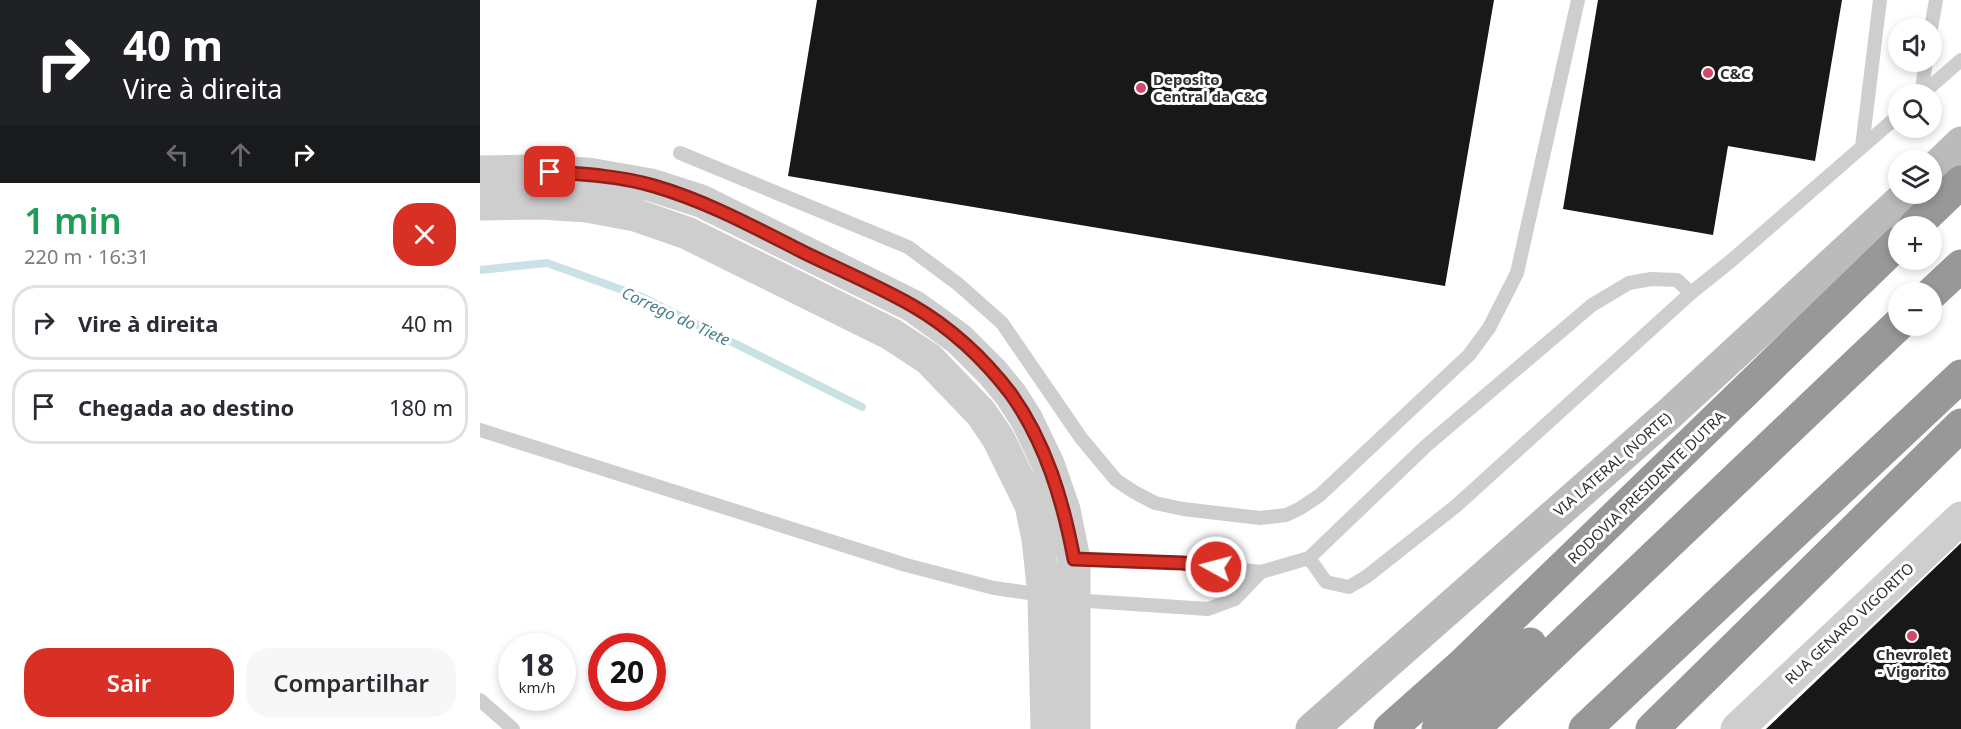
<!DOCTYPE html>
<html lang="pt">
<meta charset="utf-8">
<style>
body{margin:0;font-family:"Noto Sans",sans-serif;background:#f7f7f7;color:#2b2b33;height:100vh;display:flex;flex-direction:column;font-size:22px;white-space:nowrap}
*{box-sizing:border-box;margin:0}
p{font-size:20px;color:#7c7c81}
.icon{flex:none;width:33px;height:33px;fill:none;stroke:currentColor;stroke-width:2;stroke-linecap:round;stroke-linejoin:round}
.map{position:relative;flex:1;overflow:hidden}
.sheet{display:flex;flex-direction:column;background:#fff;width:480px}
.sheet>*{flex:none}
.guide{background:#202124;color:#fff;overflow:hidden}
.fabs{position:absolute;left:1408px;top:18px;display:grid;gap:12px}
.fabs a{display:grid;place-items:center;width:54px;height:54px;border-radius:50%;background:#fff;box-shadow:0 3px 9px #0003;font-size:30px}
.speed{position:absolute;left:18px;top:633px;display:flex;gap:12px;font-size:30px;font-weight:700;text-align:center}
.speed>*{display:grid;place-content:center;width:78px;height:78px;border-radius:50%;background:#fff;box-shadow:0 3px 9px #0003;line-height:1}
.speed small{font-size:15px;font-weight:400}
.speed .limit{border:9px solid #d22;background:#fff;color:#111}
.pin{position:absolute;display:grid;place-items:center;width:51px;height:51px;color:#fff;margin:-26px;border-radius:12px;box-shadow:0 3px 9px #0006}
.me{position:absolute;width:66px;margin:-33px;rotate:277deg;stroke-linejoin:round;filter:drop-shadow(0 0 4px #0008)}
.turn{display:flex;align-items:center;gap:21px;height:126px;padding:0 24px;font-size:27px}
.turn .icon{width:78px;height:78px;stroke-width:2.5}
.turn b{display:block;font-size:42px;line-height:51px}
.lanes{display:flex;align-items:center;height:57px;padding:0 24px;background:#0003;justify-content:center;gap:30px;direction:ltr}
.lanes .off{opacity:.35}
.round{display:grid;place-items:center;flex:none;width:63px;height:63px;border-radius:24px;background:#f7f7f7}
.overview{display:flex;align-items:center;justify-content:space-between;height:102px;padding:0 24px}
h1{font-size:36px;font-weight:600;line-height:45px;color:#1e9e55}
.cta{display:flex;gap:12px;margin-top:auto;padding:12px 24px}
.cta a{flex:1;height:69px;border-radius:24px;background:#d93025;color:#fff;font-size:24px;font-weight:600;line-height:69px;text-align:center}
.cta a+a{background:#f7f7f7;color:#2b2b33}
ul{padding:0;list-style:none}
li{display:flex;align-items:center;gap:18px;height:75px;margin:0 12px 9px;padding:0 12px;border:3px solid #e1e1e2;border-radius:24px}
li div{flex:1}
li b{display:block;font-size:22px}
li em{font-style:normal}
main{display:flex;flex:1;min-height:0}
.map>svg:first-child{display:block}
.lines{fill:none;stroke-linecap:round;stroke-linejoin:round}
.stream{stroke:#cae1e6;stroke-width:8}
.building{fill:#181818}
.service{stroke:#cecece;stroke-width:14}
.tertiary{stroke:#cecece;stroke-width:33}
.secondary{stroke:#bbb;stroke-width:33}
.motorway{stroke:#989898;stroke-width:33}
.route-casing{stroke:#8d1f18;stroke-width:15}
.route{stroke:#d93025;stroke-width:10}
.poi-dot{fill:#d4476d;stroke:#fff;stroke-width:2}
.labels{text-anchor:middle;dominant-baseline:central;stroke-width:6;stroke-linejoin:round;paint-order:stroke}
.poi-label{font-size:15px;font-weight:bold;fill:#313131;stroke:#fff;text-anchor:start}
.street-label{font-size:15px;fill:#313131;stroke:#fff}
.water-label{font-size:16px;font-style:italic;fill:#467e8c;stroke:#fff}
</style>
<main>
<section class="sheet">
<div class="guide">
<div class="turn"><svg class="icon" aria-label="right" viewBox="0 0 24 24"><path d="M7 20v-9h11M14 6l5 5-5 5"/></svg><div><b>40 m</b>Vire à direita</div></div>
<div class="lanes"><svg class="icon off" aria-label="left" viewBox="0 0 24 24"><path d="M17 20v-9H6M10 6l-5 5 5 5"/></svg><svg class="icon off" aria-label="ahead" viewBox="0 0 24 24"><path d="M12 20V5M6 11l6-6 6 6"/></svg><svg class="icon" aria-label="right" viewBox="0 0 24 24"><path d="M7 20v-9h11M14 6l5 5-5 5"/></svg></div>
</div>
<div class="overview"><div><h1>1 min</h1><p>220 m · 16:31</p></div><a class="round" style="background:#d93025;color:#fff"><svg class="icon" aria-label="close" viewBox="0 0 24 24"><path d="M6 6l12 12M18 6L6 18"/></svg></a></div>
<ul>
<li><svg class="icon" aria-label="right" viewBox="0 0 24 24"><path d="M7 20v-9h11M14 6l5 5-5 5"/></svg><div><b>Vire à direita</b></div><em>40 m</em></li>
<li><svg class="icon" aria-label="arrive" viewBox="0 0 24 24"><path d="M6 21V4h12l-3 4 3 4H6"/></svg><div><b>Chegada ao destino</b></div><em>180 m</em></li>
</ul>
<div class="cta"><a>Sair</a><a>Compartilhar</a></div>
</section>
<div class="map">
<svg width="1481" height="729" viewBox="0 0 1481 729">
<rect width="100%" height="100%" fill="#fff"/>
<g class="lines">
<path class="stream" d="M0,270L67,263L162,297L382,407"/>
</g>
<path class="building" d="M337,0H1014L965,286L308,176Z
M1118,0H1362L1335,161L1248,146L1233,235L1083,209Z
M1481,543V729H1286Z"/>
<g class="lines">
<path class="service" d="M1451,28L1456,0
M1441,94L1446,62
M1442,94L1481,60
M1382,147L1419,115
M200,153L428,247L478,284L522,323L601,438L636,480L654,492L675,503L703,509L780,518L806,515L819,509L840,495L989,355L1009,328L1037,273L1098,0
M0,430L426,565L514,588L564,595
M829,558L846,582L869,587L886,577L976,506L1211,293
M594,559L702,563L781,572L829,558L947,445L1112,305L1149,283L1171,279L1197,280L1211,293L1252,260L1382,147L1400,0
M593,600L728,609L755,599L781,572
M0,700L33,729"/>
<path class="tertiary" d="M0,172L51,171L108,174L171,185L221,201L433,306L479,339L513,373L531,395L547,420L568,464L584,510L594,559V729
M0,204L61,203L107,206L155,215L207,233L411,334L449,359L501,413L518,438L551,505L558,539L564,595L567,729
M1257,729L1481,518"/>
<path class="secondary" d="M1452,171L1481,143
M832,729L1188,415L1428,194"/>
<path class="motorway" d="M1435,226L1481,182
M1452,293L1481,266
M910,729L983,664L1419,242
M958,729L1050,644
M993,729L1419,324
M1105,729L1481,376
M1172,729L1481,425"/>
</g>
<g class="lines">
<defs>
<path id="route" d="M70,172C104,174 140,176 174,186C226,201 274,227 323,252C360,270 398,286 433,306C471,328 505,360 531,394C566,443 583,501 594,559L702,563L736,567"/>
</defs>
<use href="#route" class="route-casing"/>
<use href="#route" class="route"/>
</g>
<g class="poi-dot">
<circle cx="1228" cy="73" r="6"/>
<circle cx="661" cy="88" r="6"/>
<circle cx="1432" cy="636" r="6"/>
</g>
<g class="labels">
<g class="poi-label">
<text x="1240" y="73">C&amp;C</text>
<text x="673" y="79">Deposito<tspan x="673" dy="17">Central da C&amp;C</tspan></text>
<text x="1432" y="654" text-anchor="middle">Chevrolet<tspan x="1432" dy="17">- Vigorito</tspan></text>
</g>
<g class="street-label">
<text transform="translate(1132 464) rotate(-41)">VIA LATERAL (NORTE)</text>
<text transform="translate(1166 487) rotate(-44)">RODOVIA PRESIDENTE DUTRA</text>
<text transform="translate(1369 623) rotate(-43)">RUA GENARO VIGORITO</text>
</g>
<g class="water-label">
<text transform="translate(196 316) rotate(25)">Corrego do Tiete</text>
</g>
</g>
</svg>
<div class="fabs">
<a><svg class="icon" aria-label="sound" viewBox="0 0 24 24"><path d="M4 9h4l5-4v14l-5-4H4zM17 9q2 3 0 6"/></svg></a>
<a><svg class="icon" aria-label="search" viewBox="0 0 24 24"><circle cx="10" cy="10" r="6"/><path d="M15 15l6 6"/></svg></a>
<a><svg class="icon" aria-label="layers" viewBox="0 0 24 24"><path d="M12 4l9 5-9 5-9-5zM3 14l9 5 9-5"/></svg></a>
<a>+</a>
<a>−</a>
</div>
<div class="speed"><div>18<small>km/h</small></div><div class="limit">20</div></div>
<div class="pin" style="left:70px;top:172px;background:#d93025"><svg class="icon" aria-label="arrive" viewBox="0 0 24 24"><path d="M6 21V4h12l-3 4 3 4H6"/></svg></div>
<svg class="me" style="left:736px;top:567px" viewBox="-20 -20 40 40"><circle r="17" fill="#d93025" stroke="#fff" stroke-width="3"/><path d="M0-11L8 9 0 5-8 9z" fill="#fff"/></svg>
</div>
</main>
